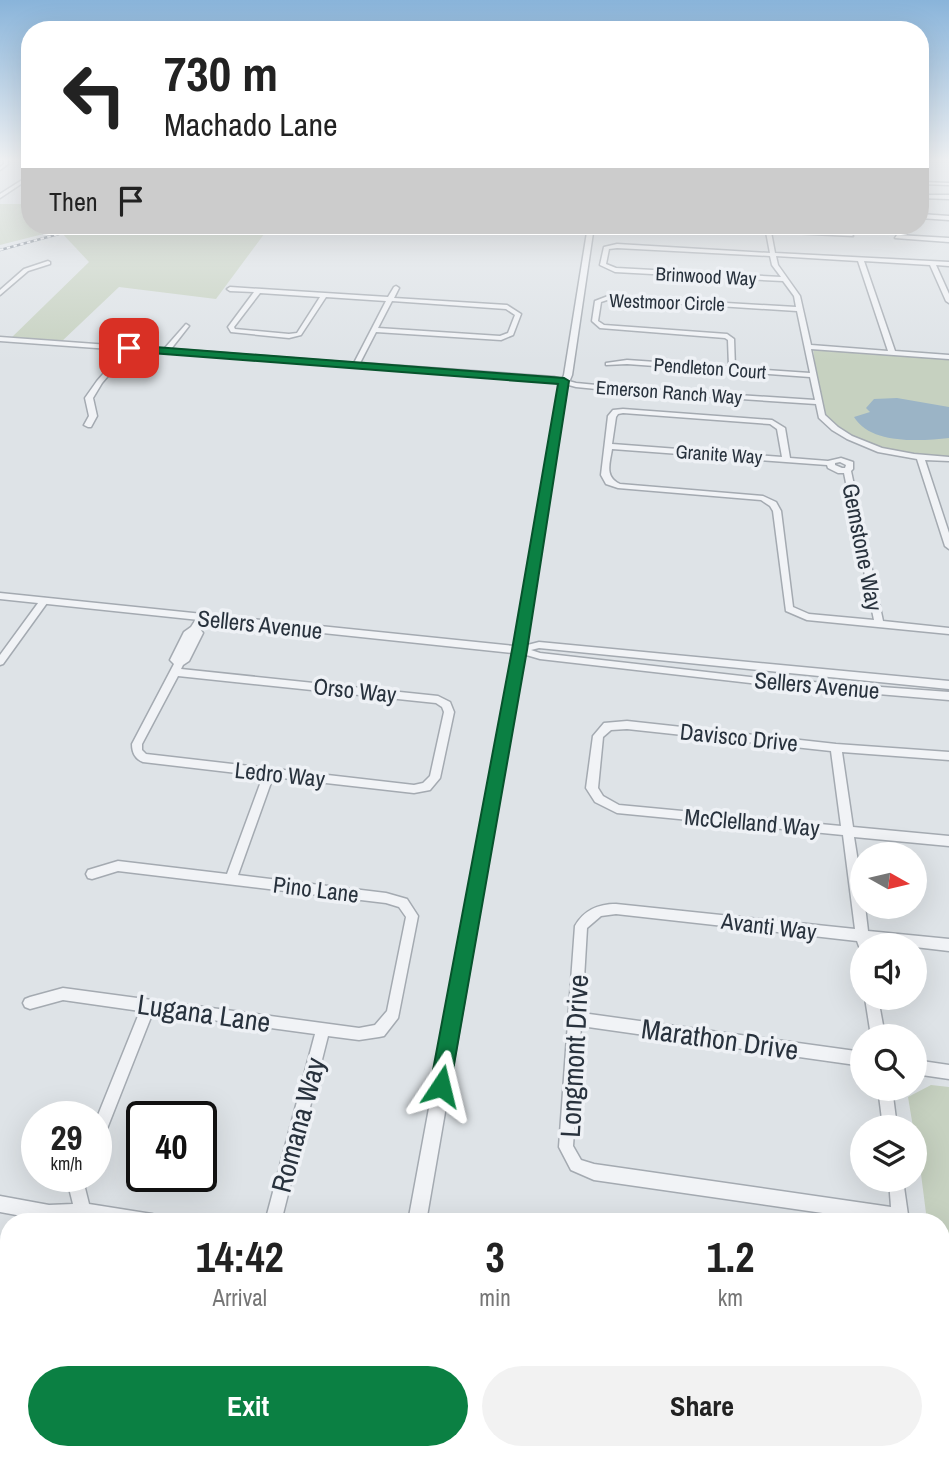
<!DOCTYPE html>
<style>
body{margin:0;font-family:"Archivo Narrow",sans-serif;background:#f2f2f2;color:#222;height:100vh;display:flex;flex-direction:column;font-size:26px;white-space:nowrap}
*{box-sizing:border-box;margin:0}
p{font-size:23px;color:#767676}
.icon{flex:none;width:38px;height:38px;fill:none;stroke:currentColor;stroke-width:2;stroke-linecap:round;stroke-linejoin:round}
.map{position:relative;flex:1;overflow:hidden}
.panel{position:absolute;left:0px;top:1213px;width:950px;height:247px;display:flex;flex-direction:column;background:#fff;border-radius:28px 28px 0 0;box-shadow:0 7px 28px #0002}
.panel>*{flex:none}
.banner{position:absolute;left:21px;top:21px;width:908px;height:214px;border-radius:28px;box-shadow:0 7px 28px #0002;background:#fff;color:#222;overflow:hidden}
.needle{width:46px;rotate:98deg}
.fabs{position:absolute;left:850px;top:842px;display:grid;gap:14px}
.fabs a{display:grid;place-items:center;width:77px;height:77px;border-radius:50%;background:#fff;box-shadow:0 7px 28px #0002;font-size:35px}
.speed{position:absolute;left:21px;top:1101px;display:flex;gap:14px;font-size:35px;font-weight:700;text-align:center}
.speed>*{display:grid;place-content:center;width:91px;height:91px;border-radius:50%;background:#fff;box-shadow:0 7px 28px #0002;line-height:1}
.speed small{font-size:18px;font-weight:400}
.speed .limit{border:4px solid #111;border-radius:10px;background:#fff;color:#111}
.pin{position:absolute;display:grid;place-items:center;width:60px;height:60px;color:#fff;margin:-30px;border-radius:14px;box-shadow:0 4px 10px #0006}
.me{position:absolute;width:77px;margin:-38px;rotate:10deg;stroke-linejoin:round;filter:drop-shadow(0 0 5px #0008)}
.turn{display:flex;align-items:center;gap:24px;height:147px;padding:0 28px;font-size:32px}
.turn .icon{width:91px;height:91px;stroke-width:2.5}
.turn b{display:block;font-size:49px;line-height:60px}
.then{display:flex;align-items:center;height:66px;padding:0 28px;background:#0003;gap:14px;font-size:26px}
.eta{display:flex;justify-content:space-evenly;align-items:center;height:119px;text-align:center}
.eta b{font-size:42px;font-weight:800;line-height:49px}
.primary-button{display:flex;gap:14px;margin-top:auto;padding:14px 28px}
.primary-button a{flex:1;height:80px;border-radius:42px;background:#0b8043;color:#fff;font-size:28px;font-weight:800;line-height:80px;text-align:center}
.primary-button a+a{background:#f2f2f2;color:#222}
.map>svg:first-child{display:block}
.green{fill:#c6d1c0}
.water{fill:#9bb4c6}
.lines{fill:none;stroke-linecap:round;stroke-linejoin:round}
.minor-casing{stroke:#a4aab1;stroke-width:3}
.tertiary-casing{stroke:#a4aab1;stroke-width:3}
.minor{fill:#f1f3f6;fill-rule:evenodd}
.tertiary{fill:#f1f3f6;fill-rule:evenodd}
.rail-casing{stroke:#798490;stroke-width:2.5}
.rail{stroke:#eef1f5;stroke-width:2;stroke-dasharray:3.5;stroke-linecap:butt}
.route{fill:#0b8043;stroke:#07532c;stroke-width:2}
.labels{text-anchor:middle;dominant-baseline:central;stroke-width:7;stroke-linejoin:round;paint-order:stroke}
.far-street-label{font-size:19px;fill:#28323d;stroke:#eef1f5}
.street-label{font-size:23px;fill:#28323d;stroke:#eef1f5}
.near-street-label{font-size:28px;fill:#28323d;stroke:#eef1f5}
</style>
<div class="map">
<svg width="949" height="1459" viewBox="0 0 949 1459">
<rect width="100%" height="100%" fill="#dee3e7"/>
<path class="green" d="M0,204H30V226H270L216,299L119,287L60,343L8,341L89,262L59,230L0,245Z
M813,349L949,358V457C913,454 843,452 824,414C817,400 816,366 813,349Z
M931,1085L949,1087V1288L942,1284V1222L927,1221L915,1127H913L908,1097Z"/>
<path class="water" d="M897,398L949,407V438C921,441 871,445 854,417L870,412L866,408L874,399Z"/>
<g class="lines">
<defs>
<path id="minor" d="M4,158H8V164L0,170V167L4,164Z
M30,175V178L0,198V194Z
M920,182L949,183V185L920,184Z
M920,195H949V199L920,198Z
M920,214L949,216V220L920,218Z
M675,226L765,229V226H769L770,229L851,233L853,236L771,232L775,253L949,262V266L936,265L949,294V303L946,301L930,265L864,261L895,351L949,355V359L811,349L825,415L838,427L852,436L882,448L914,454L949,457V461L925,460L949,533V549L945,546L917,459L878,452L847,439L832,430L819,418L816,404L617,391L576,387L554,381L130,350L102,383L93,398L97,416L91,427H88L84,425L89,416L85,398L97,381L124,350L0,341V337L164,349L186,324L189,326L171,349L354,363L386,301L326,297L301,335L289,338L231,332L228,327L254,292L230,291L227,289L230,287L388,297L394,287L396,286L399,288L394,298L507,305L521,314L513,335L501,340L376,332L360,363L554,377L576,383L617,387L815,400L810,377L627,364L606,365V363L627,360L729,367L728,340L725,338L600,328L592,321L595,301L608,296L796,307L794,296L783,281L615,272L600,265L604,247L617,244L770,253L766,232L678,228ZM617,248L770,256L772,265L781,277L616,268L606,264L609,249ZM776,256L858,261L888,351L811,345L800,296L778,265ZM260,293L320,297L297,333L289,334L235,329L234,327ZM610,299L797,311L810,373L735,368L734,339L727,334L604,325L598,321L601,302ZM392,301L506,309L515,315L508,333L500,336L378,328Z
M897,235L949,238V242L895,238Z
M48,261L50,262V264L28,271L0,295V290L24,269Z
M623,409L772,420L785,428L790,458L828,461L841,458L853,462V469L851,471L883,621L949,628V634L807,620L786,611L773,511L770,506L761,500L618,488L606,484L601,475L608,416L613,410ZM623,413L770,424L777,429L782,457L612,444L616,417L618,414ZM612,449L827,465L828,468L838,473H844L874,620L809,614L793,607L781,511L776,502L763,496L620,484C604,477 610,463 612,449ZM840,462L846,465L845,468H842L835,465V463Z
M44,598L47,599L49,601L47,603L3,664L0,665V655L41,599Z
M201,615L206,618L200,629L203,633L189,661L183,665L181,669L438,696L450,702L454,712L440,778L430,790L414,793L273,777L238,875L386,893L407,899L418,916L398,1018L384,1036L379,1037L359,1040L328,1036L281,1222H265L315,1034L153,1012L101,1144L96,1146V1120L140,1011L63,1000L30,1009L25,1007L23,1003L25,999L30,997L63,988L359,1028L375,1025L387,1011L406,917L399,907L386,903L118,871L92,879L88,878L86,874L88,870L118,861L227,874L263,776L143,762C135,759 132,752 132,744L174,664L170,660L184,632L191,627L198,616ZM178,676L436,703L442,707L444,712L430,776L423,783L414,785L146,754L142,750V744Z
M539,642L949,681V689L539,648L531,650L540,653L759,678L949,692V700L759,684L540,659L516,652L514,650L516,648Z
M627,721L836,744L949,752V760L842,752L853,827L949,836V846L854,837L863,893V906H865L868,931L949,939V951L915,947V945L870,942V945H863V950L860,949L857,941L616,914L601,916L587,928L582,1013L863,1052V1066L581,1026L573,1146L581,1160L594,1164L891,1207L889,1180H903L909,1222H885L594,1180L571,1170L559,1147L575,926C584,910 598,904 616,904L855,929L843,835L617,813L595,802L586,788L593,736L604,723ZM627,729L831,751L841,826L619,805L603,796L598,788L603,737L611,730Z
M865,998H878L885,1036H871Z
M915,1060L949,1065V1079L915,1074Z
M878,1088H892L897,1127H883Z
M73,1176H89L85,1188L89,1204L152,1214L158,1216L160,1222H100L83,1219L49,1221L0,1212V1196L49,1205L73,1204L69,1188Z
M923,1451H941L942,1459H924Z"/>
<path id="tertiary" d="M588,226H594L572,375L567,387L525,650L426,1222H408L513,653L0,599V593L514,646L559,387L564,375Z
M369,1451H389L388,1459H366Z"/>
</defs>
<use href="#minor" class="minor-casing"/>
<use href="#tertiary" class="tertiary-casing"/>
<use href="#minor" class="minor"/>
<use href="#tertiary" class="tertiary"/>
<defs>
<path id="rail" d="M0,250L88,226"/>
</defs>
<use href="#rail" class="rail-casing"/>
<use href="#rail" class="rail"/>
</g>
<linearGradient id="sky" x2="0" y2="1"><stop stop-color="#89b4da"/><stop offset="0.44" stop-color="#f0f2f4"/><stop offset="1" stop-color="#f0f2f4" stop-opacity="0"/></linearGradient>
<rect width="949" height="362" fill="url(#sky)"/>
<path class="route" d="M129,345L564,378L569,381L527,650L449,1093L441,1096L434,1093L430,1086L512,650L558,384L125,351V346Z"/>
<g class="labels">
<g class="far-street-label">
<text transform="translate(706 276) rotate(3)">Brinwood Way</text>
<text transform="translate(667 302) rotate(2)">Westmoor Circle</text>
<text transform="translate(710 368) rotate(4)">Pendleton Court</text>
<text transform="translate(669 392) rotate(4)">Emerson Ranch Way</text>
<text transform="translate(719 454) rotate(4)">Granite Way</text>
</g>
<g class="street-label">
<text transform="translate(863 547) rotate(79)">Gemstone Way</text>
<text transform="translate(260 624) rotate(6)">Sellers Avenue</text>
<text transform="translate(817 685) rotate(5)">Sellers Avenue</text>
<text transform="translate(355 690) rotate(6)">Orso Way</text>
<text transform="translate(739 737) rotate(6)">Davisco Drive</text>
<text transform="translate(280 774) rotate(6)">Ledro Way</text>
<text transform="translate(752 822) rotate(5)">McClelland Way</text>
<text transform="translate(316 889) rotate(7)">Pino Lane</text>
<text transform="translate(769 926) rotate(7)">Avanti Way</text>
</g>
<g class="near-street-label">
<text transform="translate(204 1013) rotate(8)">Lugana Lane</text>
<text transform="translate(720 1039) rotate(8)">Marathon Drive</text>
<text transform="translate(574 1056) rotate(-87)">Longmont Drive</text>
<text transform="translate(298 1125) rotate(-75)">Romana Way</text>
</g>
</g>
</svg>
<div class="fabs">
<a><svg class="needle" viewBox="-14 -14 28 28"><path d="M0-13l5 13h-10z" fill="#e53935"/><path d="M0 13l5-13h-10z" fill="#767676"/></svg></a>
<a><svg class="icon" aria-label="sound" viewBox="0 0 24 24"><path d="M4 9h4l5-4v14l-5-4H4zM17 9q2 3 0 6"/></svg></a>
<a><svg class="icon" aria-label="search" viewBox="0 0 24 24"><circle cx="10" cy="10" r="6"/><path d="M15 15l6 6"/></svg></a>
<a><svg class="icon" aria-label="layers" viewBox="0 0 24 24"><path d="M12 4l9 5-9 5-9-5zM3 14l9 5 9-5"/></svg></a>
</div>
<div class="speed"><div>29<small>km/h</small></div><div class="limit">40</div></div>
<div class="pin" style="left:129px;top:348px;background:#d93025"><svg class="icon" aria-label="arrive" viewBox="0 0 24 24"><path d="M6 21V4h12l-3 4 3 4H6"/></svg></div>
<svg class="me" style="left:441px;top:1086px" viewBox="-20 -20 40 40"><path d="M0-17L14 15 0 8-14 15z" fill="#0b8043" stroke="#fff" stroke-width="4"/></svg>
<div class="banner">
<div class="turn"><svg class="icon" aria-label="left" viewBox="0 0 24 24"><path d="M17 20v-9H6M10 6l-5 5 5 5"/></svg><div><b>730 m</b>Machado Lane</div></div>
<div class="then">Then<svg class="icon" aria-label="arrive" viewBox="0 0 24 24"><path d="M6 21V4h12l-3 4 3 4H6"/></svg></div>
</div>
<section class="panel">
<div class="eta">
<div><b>14:42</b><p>Arrival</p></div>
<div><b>3</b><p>min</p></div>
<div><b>1.2</b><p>km</p></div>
</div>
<div class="primary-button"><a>Exit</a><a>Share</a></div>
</section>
</div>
